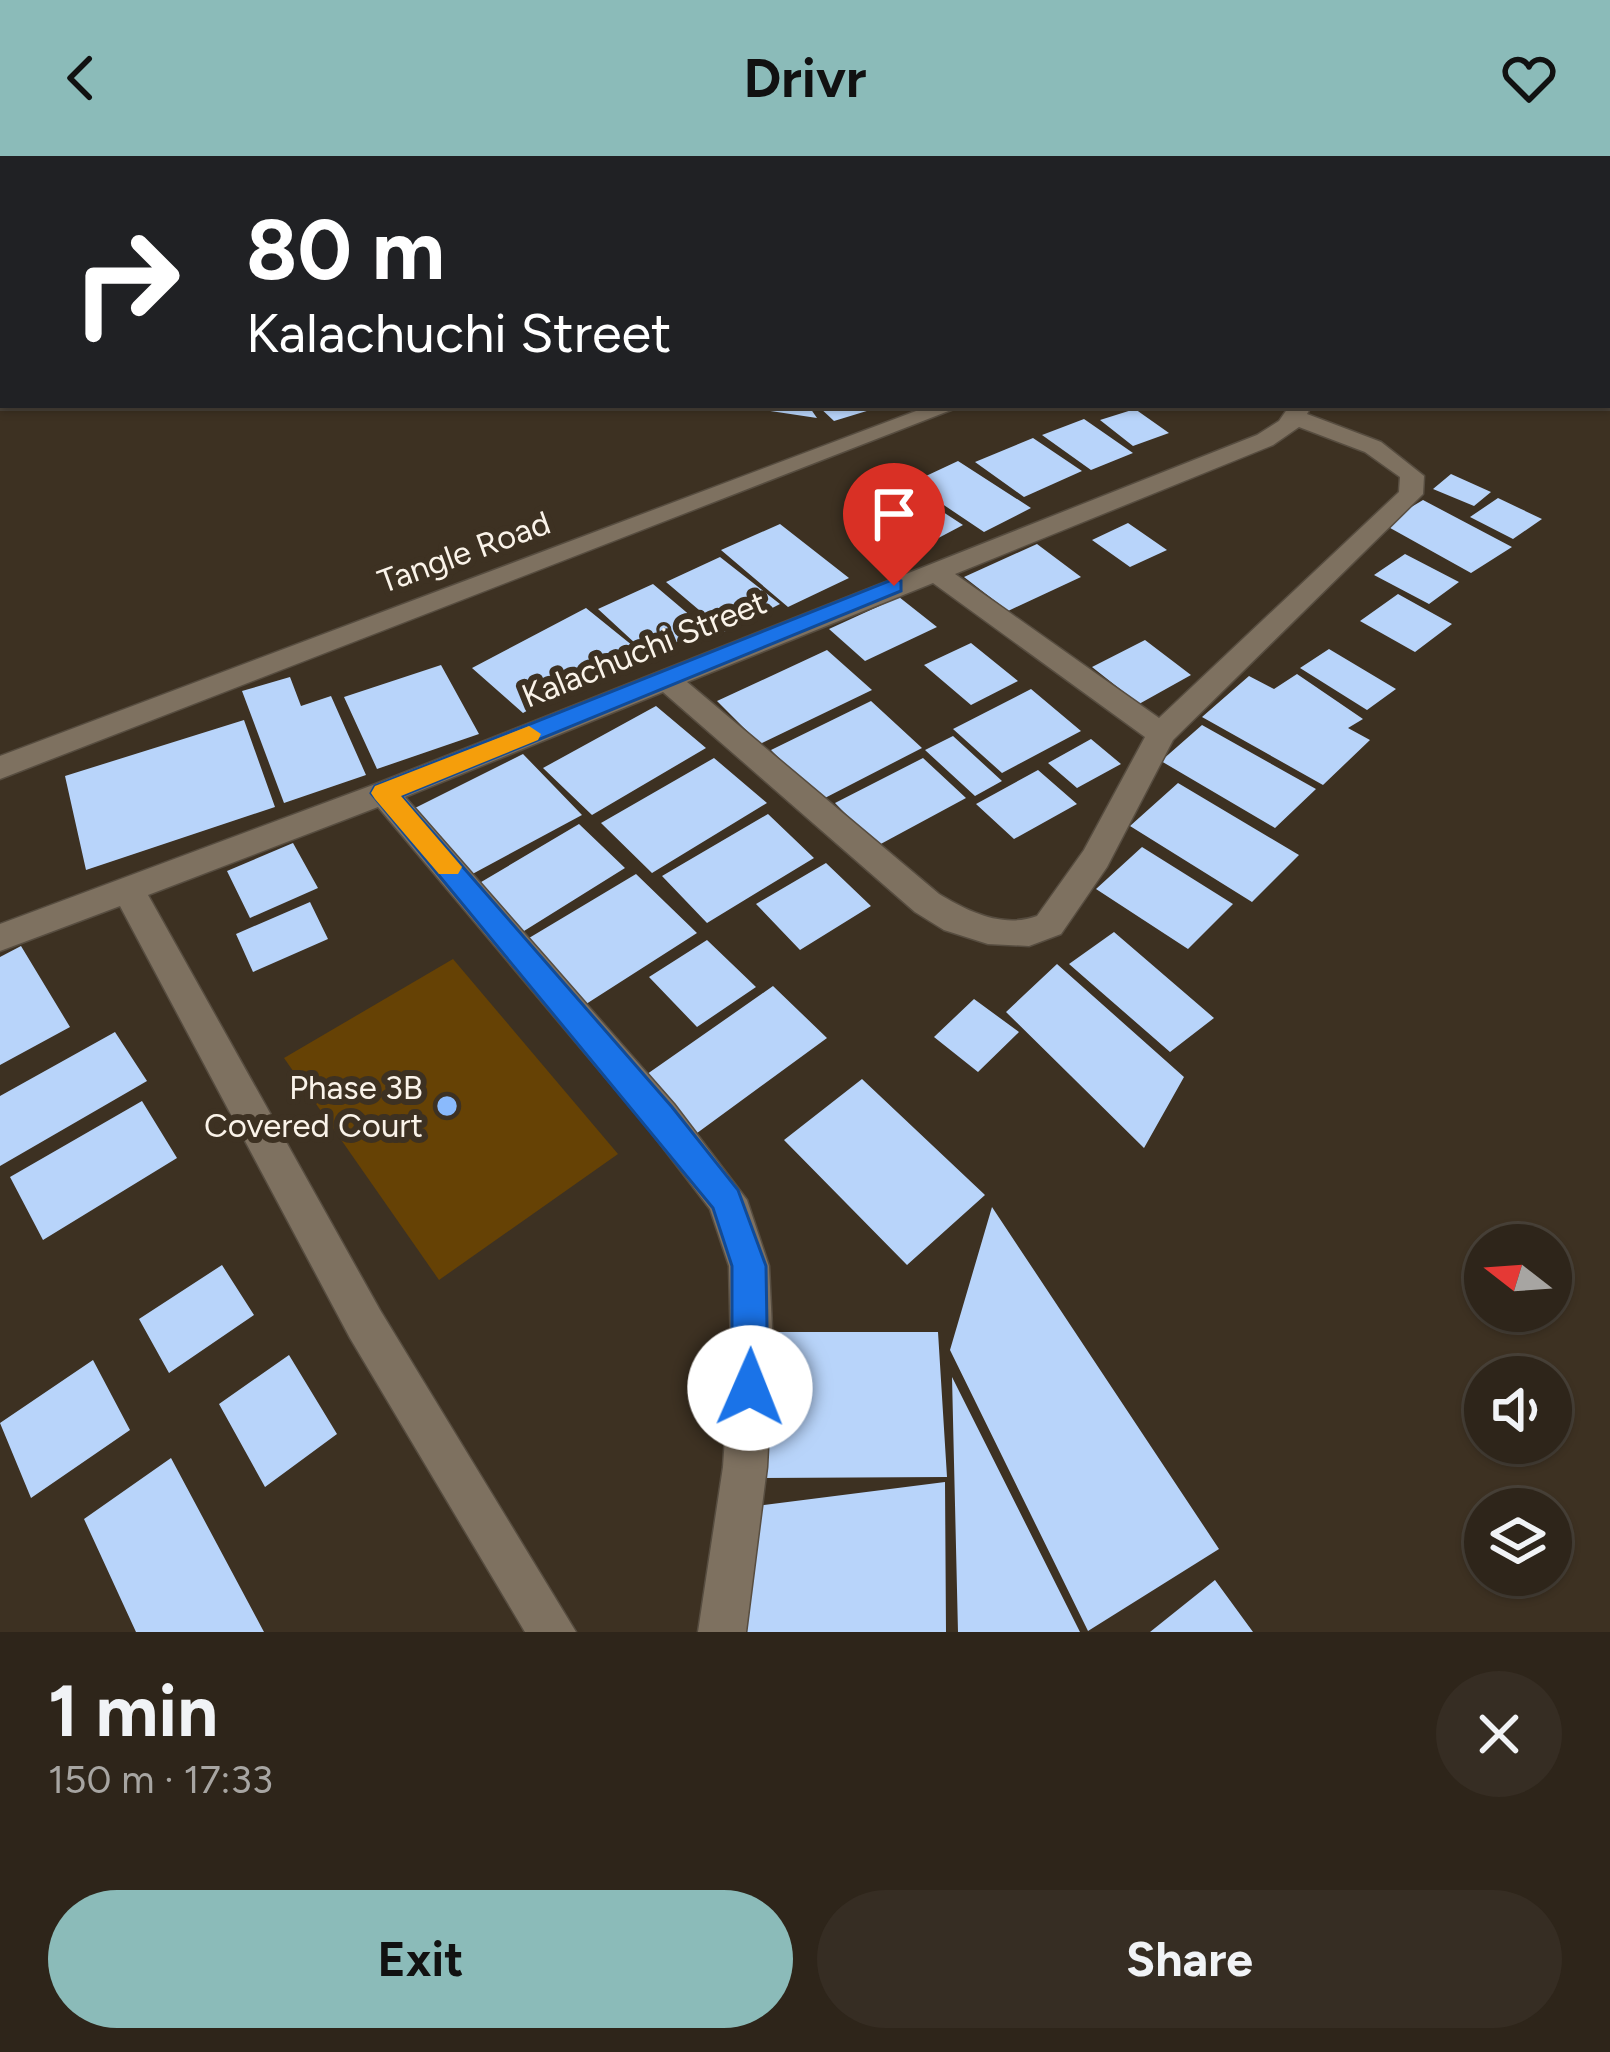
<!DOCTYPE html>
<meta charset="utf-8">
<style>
body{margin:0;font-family:Figtree,sans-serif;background:#362d23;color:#f1f3f6;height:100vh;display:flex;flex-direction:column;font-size:45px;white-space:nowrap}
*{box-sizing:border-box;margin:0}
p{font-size:39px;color:#a7a5a2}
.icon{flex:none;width:66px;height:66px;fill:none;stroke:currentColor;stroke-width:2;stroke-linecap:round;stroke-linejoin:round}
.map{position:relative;height:1476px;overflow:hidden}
.panel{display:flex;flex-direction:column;background:#2e251a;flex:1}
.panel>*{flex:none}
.top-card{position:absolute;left:0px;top:0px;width:1611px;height:252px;box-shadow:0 3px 9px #0004,0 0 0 3px #494239;background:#202124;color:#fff;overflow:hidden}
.needle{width:78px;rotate:287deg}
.controls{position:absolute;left:1464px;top:1068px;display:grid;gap:24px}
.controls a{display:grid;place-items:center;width:108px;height:108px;border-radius:50%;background:#2e251a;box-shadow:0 3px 9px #0004,0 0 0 3px #494239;font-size:60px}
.pin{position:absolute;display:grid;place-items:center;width:102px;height:102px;color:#fff;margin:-123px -51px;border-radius:50% 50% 50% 0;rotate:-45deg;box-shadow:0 0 12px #0007}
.pin .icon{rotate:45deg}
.me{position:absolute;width:132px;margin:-66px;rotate:1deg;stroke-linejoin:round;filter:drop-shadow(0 0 9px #0008)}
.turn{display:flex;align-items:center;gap:42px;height:252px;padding:0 48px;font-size:54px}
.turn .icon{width:156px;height:156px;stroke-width:2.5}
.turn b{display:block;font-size:84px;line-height:102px}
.round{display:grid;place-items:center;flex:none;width:126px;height:126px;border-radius:63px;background:#362d23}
.head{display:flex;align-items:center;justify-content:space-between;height:204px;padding:0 48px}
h1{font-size:72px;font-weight:700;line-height:90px}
.action{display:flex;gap:24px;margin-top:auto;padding:24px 48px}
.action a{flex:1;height:138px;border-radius:72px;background:#8bbbb9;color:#111;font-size:48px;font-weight:700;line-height:138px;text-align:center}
.action a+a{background:#362d23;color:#f1f3f6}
header{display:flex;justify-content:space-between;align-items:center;height:156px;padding:0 48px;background:#8bbbb9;color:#111;font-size:54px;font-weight:700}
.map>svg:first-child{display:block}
.green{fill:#664205}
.building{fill:#b8d4fa}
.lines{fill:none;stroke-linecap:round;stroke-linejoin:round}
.minor-casing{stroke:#574d40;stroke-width:3}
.tertiary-casing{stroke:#574d40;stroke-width:3}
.minor{fill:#7e7160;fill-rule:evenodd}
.tertiary{fill:#7e7160;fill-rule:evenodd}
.route{fill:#1a73e8;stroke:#114b97;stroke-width:3}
.slow{fill:#f59e0b}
.poi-dot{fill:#8abafc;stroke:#3d3122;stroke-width:4.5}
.labels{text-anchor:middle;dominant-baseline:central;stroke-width:12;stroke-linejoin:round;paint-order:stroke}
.street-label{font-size:33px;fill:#faf3e9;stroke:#3d3122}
.poi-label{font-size:33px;fill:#faf3e9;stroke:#3d3122;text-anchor:end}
</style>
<header><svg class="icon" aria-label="back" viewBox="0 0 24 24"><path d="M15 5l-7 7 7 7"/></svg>Drivr<svg class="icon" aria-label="heart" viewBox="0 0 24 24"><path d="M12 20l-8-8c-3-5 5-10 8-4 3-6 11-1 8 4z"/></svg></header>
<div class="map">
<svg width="1610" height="1476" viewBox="0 0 1610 1476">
<rect width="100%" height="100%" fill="#3d3122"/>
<path class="green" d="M453,803L618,998L439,1124L284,902Z"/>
<path class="building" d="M751,249H808L817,262L751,252Z
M817,249H865L870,254L834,265Z
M1135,253L1169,277L1133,290L1100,264Z
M1084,263L1133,297L1091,314L1042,279Z
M1033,282L1082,315L1024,341L975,306Z
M958,305L1031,352L984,376L911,327Z
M1451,318L1491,336L1474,350L1433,333Z
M897,326L963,369L910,397L844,352Z
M1498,342L1542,363L1513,383L1470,361Z
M1423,344L1512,391L1471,417L1383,368Z
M1128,367L1167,394L1130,411L1092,384Z
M780,368L849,422L788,451L721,394Z
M1037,388L1081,421L1008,455L964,421Z
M1405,398L1459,426L1429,448L1374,419Z
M720,401L780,448L725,476L666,426Z
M653,428L705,472L649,500L598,453Z
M1398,438L1452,468L1415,496L1360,465Z
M899,441L937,471L865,505L829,473Z
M586,452L638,494L523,557L472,512Z
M1145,484L1191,519L1139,548L1092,511Z
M971,487L1018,525L971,549L924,509Z
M1329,493L1396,533L1367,554L1300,512Z
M827,494L872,534L760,588L717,545Z
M441,509L479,578L377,613L344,541Z
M1297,518L1363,563L1348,572L1370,584L1323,629L1202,561L1249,520L1274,533Z
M290,521L301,550L331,540L366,619L284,647L242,535Z
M1031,533L1081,575L1002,617L953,573Z
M871,545L922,592L821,644L771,594Z
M656,550L706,592L592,659L543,612Z
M244,564L275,651L86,714L65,620Z
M1202,569L1316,633L1275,672L1161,605Z
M953,580L1002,625L975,640L925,594Z
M1091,583L1121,608L1077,632L1048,607Z
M523,598L582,659L465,722L409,655Z
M714,602L767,647L652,717L601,667Z
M923,602L966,642L877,690L835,647Z
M1038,614L1077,648L1014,683L976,648Z
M1178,627L1299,699L1252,746L1130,670Z
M768,658L814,702L707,767L662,720Z
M579,668L625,712L516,780L471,732Z
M293,687L318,732L250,762L227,715Z
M1142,691L1233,748L1188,793L1096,733Z
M826,707L871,750L800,794L756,748Z
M636,718L697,777L583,850L524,785Z
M310,746L328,783L253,816L236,778Z
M1114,776L1214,862L1170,896L1069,808Z
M707,784L756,831L697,871L649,821Z
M21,790L70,871L0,909V801Z
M1057,808L1184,921L1144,992L1006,856Z
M773,830L827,882L693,980L640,923Z
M974,843L1019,876L978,916L934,881Z
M115,876L147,925L0,1010V940Z
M862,923L985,1039L907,1109L784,984Z
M142,945L177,1002L43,1084L10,1021Z
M992,1051L1219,1393L1088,1475L950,1194Z
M222,1109L254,1159L169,1217L139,1163Z
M759,1176H938L947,1321L757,1322Z
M289,1199L337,1278L265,1331L219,1248Z
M93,1204L130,1274L31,1342L0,1267Z
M952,1221L1080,1476H958Z
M171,1302L264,1476H136L84,1363Z
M945,1326L946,1476H745L748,1351Z
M1215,1424L1253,1476H1150Z"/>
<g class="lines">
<defs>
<path id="minor" d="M190,0H208L189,3Z
M505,0H523L524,3H506Z
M707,0H725L727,3H709Z
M1179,0H1199L1177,3Z
M3,115V127L0,128V116Z
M1290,249H1312L1307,258L1381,286L1424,320L1423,338L1173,584L1107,711L1061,778L1029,790L988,788L944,774L915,756L663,536L405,641L674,948L747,1044L769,1110L773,1192L767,1311L746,1476H698L723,1311L731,1192L729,1110L710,1053L648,972L378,651L148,739L380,1154L576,1476H525L350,1182L120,750L0,795V768L373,629L1257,279L1279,265ZM1299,271L1365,296L1400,321L1399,336L1159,562L955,418L1273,289ZM933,427L1145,581L1084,694L1037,760C1003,773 967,755 939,738L687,526Z"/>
<path id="tertiary" d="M1372,0H1391L1370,3Z
M932,249H964L0,623V600Z"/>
</defs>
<use href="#minor" class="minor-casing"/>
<use href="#tertiary" class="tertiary-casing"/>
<use href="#minor" class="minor"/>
<use href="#tertiary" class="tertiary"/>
</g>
<path class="route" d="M894,423L901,425V435L401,640L672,951L738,1034L766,1110L768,1232L762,1244L750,1250L737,1244L732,1232V1110L713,1052L371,637L375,630Z"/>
<path class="slow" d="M529,570L541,578L538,584L401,640L462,711L458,718H439L375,643L371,637L375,630Z"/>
<circle class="poi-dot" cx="447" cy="950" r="12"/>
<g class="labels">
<g class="street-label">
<text transform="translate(464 396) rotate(-20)">Tangle Road</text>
<text transform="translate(644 493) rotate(-22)">Kalachuchi Street</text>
</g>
<g class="poi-label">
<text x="423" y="931">Phase 3B<tspan x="423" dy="38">Covered Court</tspan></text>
</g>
</g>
</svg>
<div class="controls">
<a><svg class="needle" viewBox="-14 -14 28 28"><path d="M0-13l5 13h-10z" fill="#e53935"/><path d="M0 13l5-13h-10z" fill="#a7a5a2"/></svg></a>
<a><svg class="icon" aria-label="sound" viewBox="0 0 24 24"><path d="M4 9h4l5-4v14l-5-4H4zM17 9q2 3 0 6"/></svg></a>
<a><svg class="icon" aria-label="layers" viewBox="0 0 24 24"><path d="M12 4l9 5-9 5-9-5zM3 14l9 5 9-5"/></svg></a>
</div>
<div class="pin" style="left:894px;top:430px;background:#d93025"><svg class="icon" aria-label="arrive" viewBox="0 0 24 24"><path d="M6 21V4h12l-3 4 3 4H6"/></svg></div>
<svg class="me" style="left:750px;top:1232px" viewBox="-20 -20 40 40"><circle r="19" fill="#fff"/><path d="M0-13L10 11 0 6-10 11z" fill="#1a73e8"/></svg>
<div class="top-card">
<div class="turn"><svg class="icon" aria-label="right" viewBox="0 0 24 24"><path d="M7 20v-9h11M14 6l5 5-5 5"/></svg><div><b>80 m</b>Kalachuchi Street</div></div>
</div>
</div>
<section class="panel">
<div class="head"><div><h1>1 min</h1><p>150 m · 17:33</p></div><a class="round"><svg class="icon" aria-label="close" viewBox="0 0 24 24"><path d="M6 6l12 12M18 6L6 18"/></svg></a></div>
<div class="action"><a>Exit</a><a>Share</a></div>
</section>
